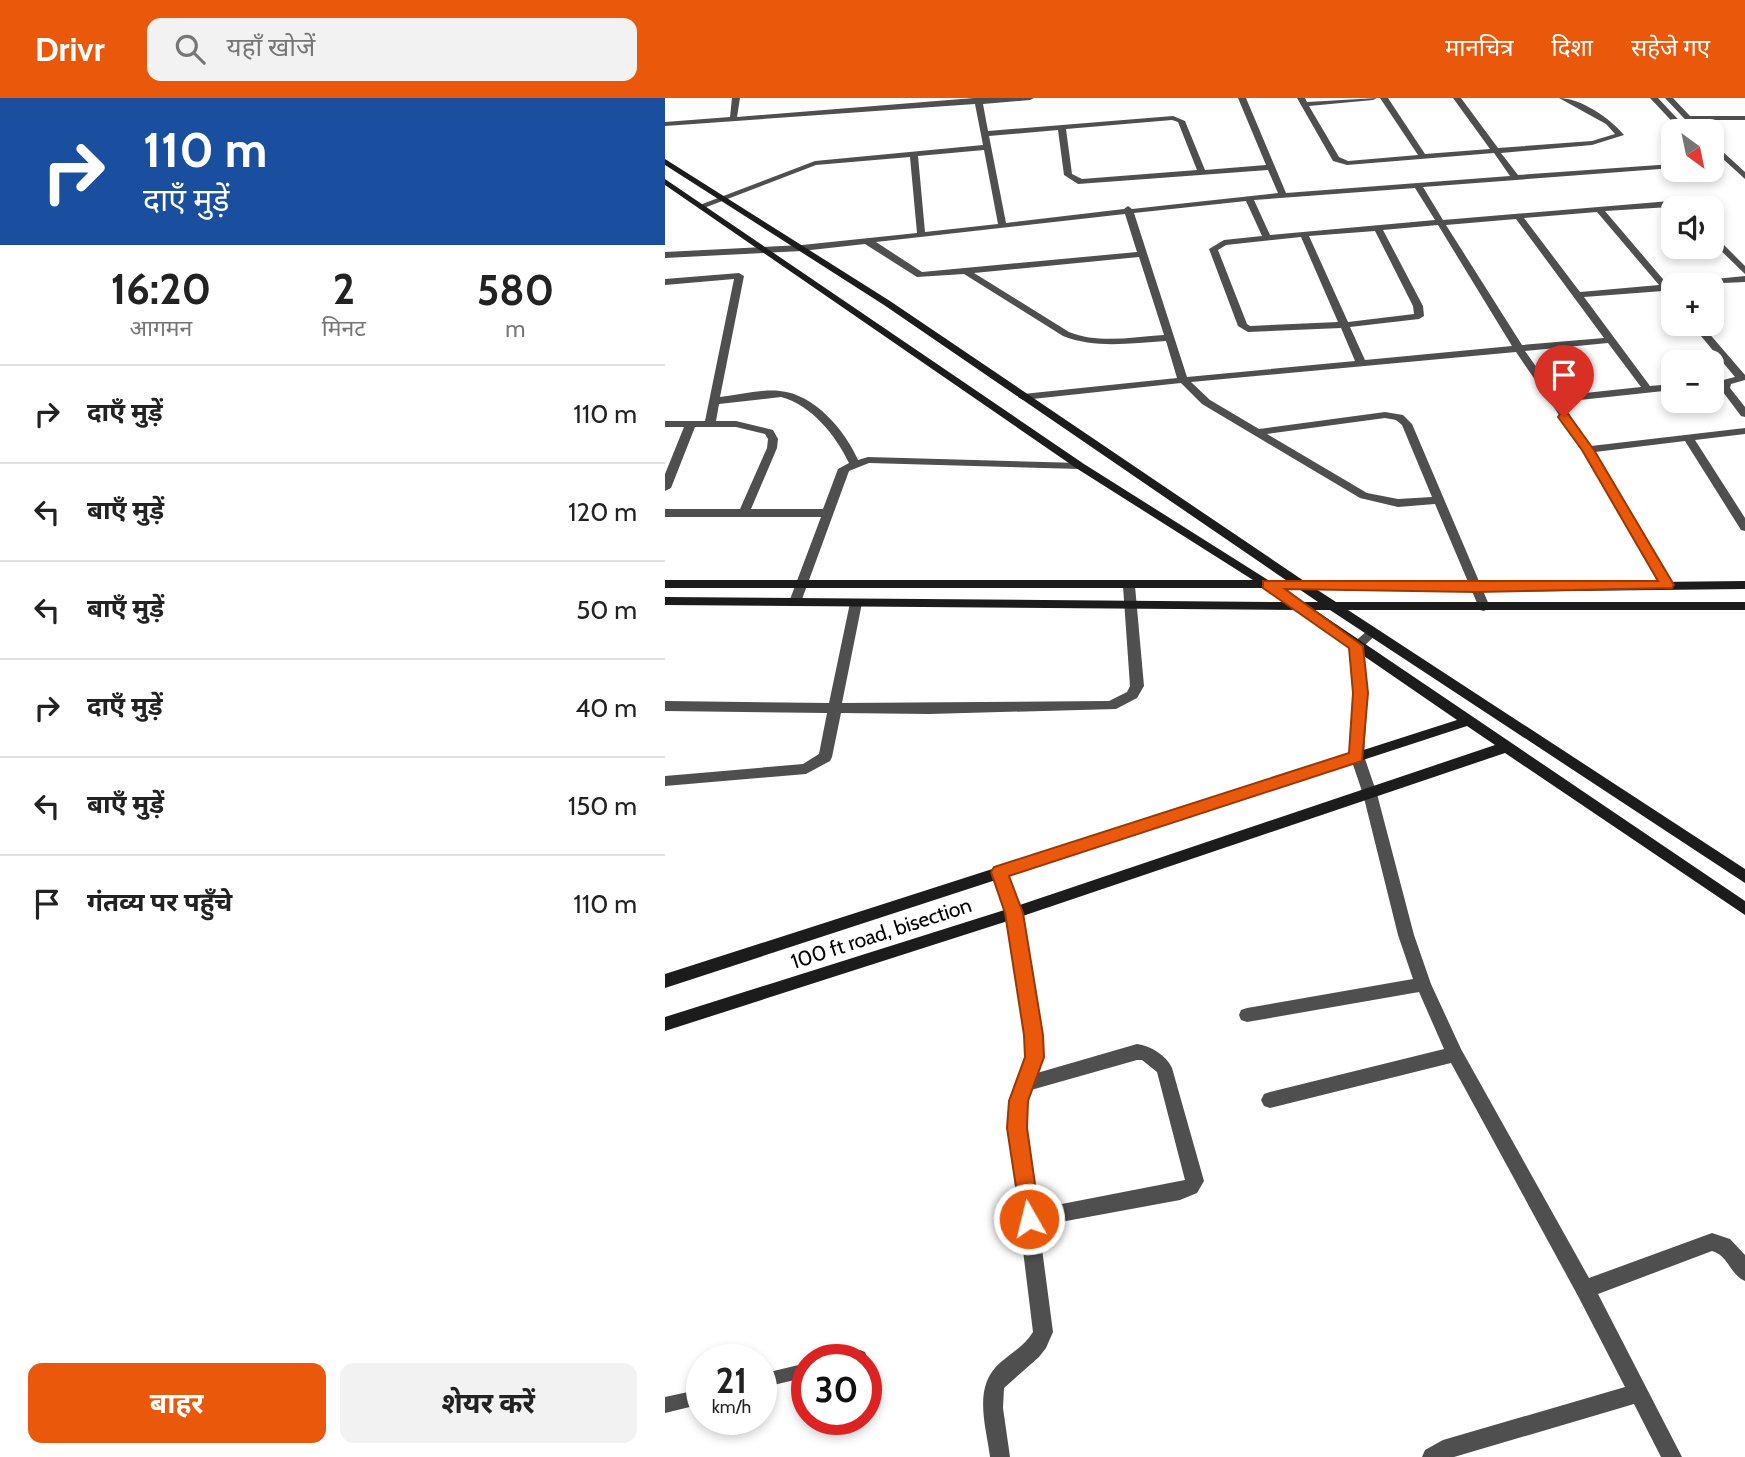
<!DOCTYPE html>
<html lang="hi">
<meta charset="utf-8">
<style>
body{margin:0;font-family:Cabin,"Noto Sans Devanagari",sans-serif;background:#f2f2f2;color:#222;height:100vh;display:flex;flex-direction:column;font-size:26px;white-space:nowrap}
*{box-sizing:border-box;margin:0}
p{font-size:23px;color:#767676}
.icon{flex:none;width:38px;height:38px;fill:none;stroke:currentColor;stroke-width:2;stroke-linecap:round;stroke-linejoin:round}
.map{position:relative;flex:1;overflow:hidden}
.side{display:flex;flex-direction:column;background:#fff;width:665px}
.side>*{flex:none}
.banner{background:#1a4fa0;color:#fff;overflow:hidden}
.needle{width:46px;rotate:147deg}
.tools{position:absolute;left:996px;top:21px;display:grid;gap:14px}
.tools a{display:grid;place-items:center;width:63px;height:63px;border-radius:14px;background:#fff;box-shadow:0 4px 10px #0003;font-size:35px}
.speed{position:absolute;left:21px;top:1246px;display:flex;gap:14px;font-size:35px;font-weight:700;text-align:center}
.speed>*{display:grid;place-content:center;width:91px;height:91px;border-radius:50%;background:#fff;box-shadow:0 4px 10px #0003;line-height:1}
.speed small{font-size:18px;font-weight:400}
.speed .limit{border:10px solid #d22;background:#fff;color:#111}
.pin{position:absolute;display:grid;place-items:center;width:60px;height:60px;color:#fff;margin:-72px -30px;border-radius:50% 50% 50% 0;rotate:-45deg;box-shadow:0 0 7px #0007}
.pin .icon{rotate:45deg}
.me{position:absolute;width:77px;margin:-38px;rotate:352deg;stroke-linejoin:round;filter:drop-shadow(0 0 5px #0008)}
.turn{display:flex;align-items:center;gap:24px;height:147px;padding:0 28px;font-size:32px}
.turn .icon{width:91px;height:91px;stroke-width:2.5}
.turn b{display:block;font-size:49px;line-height:60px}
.eta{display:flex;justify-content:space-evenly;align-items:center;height:119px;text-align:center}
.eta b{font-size:42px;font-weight:700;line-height:49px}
.cta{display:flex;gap:14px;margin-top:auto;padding:14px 28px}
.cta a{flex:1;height:80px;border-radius:14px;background:#ea580c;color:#fff;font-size:28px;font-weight:700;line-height:80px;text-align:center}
.cta a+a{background:#f2f2f2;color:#222}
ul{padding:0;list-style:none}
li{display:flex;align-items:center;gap:21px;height:98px;padding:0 28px;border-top:2px solid #e0e0e0}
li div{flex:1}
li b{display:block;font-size:26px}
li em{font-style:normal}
header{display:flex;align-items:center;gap:42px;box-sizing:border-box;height:98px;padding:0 35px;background:#ea580c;color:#fff}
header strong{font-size:33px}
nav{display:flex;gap:38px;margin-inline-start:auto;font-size:24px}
.search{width:490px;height:63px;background:#f2f2f2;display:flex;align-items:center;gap:18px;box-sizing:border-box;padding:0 24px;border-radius:14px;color:#767676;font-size:26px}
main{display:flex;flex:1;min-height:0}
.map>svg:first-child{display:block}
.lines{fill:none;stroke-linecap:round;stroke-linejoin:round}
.lane{fill:#4f4f4f;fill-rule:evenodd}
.street{fill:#4f4f4f;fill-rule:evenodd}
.secondary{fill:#1c1c1c;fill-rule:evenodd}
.route{fill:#ea580c;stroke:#983908;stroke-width:2}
.labels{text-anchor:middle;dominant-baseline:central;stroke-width:6;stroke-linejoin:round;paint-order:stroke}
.street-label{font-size:21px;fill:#000;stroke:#fff}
</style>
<header>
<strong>Drivr</strong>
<div class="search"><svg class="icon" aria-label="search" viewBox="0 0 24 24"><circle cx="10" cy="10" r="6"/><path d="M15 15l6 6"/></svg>यहाँ खोजें</div>
<nav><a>मानचित्र</a><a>दिशा</a><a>सहेजे गए</a></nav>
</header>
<main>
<section class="side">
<div class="banner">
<div class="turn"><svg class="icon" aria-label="right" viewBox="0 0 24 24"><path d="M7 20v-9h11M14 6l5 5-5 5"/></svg><div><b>110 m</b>दाएँ मुड़ें</div></div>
</div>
<div class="eta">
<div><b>16:20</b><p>आगमन</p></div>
<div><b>2</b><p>मिनट</p></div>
<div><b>580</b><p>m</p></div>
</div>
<ul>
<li><svg class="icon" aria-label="right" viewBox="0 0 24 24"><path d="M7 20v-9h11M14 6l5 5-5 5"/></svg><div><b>दाएँ मुड़ें</b></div><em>110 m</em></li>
<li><svg class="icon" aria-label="left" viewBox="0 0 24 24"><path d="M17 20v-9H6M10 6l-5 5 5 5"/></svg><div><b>बाएँ मुड़ें</b></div><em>120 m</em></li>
<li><svg class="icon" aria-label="left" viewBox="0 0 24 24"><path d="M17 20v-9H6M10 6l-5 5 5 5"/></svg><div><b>बाएँ मुड़ें</b></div><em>50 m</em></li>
<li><svg class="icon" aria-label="right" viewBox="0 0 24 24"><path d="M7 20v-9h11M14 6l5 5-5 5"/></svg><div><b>दाएँ मुड़ें</b></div><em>40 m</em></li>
<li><svg class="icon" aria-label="left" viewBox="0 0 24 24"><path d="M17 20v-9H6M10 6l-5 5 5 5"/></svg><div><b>बाएँ मुड़ें</b></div><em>150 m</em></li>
<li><svg class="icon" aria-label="arrive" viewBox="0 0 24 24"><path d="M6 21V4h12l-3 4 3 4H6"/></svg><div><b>गंतव्य पर पहुँचे</b></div><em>110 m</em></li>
</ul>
<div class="cta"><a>बाहर</a><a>शेयर करें</a></div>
</section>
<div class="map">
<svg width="1080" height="1359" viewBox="0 0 1080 1359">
<rect width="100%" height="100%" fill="#fff"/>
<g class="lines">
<path class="lane" d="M195,1252L200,1254L202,1259L201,1262H176L178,1257Z
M142,1265V1279L96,1290V1276Z
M37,1291V1306L0,1315V1299Z"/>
<path class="street" d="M67,0H75L72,19L309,0H369L365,2L318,6L323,33L508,18L520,23L540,72L601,67L573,0H581L621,95L845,78L829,55L682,67L668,63L632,0H640L642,4L712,0L708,2L644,8L674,59L683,63L753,57L715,0H723L760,56L825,51L788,0H796L833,50L927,43L950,36L941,26L894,0C916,0 946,21 959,37L927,47L836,55L853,77L1008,66V70L758,89L778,122L1005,103L1023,108L1024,110L1005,109L940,113L1003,187H1010H1008V201L998,193L919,199L985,288L1008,286V292L896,304L926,348L1080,330V336L1030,342L1080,420V433L1076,432L1020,343L930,354L1009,487L1003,491L999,490L918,352L851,254L526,284L545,302L594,331L720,314L738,317L747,326L825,509L819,513L815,512L770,406L733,409L695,400L537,306L516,285L358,302L353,299L358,296L512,280L501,243C466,245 431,251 398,238L299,176L252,179L200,146L137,153L0,160V154L137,147L252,135L245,59L151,67L39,110L32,108L150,63L318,47L310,6L0,28V24L65,19ZM507,22L513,24L532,72L417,81L407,76L401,31ZM393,32L399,77L413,86L603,72L613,95L467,111L463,108L459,111L341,125L324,38ZM319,52L333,126L260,134L253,58ZM750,90L770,122L605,137L589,102ZM581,103L597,138L559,142L544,151L573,228L583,234L676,230L690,263L522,279L469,115ZM932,114L994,187L915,194L859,120ZM460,116L472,154L257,174L211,144ZM851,121L939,240L857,247L781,127ZM773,127L847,248L700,262L685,229L754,221L759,218L758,208L718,132ZM710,133L748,208L749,216L683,224L644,138ZM636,139L673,224L585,228L582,226L553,152L561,147ZM474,159L499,237C468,239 434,246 404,234L309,175ZM943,245L976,289L892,298L860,253ZM720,320L731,322L737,327L767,399L733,401L702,395L602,336Z
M985,0H993L1024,33H1016Z
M1000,0H1008L1025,18H1080V22H1029L1039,33H1031Z
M1046,43L1080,74V81L1046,50Z
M1046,134L1080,168V176L1046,143Z
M74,175L79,178L55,299C74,297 95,291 115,293C149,296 180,332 193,362L203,359L415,365L421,368L415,371L204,365L184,373L136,504L130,508L126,507L124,504L156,419H0V411H75L102,350L103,341L100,336L71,329H30L6,390L0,393V376L19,329H0V323H40L69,181L0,187V181ZM116,299C147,307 171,338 184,365L173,371L158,411H86L112,350L113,341L108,332L71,323H51L54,306Z
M1080,178V184L1015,187L1020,184Z
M1026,226H1036L1080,277V282L1066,286L1065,290L1080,309V319L1076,318L1055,290L1058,282L1070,279Z
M464,484L470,488L479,588L472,600L451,611L264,616L176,615L167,659L165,663L141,676L0,688V678L138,666L154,656L162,615L0,613V603L164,605L185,505L191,501L197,505L177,605L444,603L462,594L465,588L458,488Z
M708,530L714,534L698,549L703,595L699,658L712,696L749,837L766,886L796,951L924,1180L1047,1135L1065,1141L1080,1157V1183C1065,1177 1064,1158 1047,1153L933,1196L1017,1359H996L969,1306L789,1359H757L760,1352L778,1342L960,1289L913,1198L786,965L605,1010L599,1008L596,1002L599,996L605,994L779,951L754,894L582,924L576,922L574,917L576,912L582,910L748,881L733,837L698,696L685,658L689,595L685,548L704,531Z
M335,768L340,770L342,774L357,815L377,937V959L372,975L472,946C486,948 501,957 507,970L539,1083L532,1095L515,1102L374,1128L388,1234L381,1250L374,1259L339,1290L338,1310L345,1359H325C321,1327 307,1288 336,1264C348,1254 360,1247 368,1234L343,1030L345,1003L361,959V937L341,815L328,774L330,770ZM472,962H477L492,974L520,1082L371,1111C366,1073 354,1029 366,992Z"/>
<path class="secondary" d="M0,61L225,203L639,483L811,486L1080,483V491L811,494L651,491L671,504H1080V512H683L1080,771V785L665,512H650L1080,803V817L840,655L349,821L0,933V919L349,809L830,647L802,628L0,890V876L792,622L632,512L0,507V499L620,504L600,490H0V482H588L411,370L0,87V81L419,366L638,504H653L219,207L0,67Z"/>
</g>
<path class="route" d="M895,316H903L929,352L1009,487L1007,490L811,494L620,491L698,548L703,595L697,663L344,778L358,815L378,937L379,959L363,1003L362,1030L375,1121L372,1128L364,1131L357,1128L342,1030L344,1003L360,959L359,937L340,815L326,774L329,769L684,655L688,595L684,550L598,490V483H993L917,352L893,319Z"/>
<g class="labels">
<g class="street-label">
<text transform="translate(216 835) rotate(-18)">100 ft road, bisection</text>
</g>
</g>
</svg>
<div class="tools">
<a><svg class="needle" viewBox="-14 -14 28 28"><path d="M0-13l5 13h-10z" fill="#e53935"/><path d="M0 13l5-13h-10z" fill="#767676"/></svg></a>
<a><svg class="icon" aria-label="sound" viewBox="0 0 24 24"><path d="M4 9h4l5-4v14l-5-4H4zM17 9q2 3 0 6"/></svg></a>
<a>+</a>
<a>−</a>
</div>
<div class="speed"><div>21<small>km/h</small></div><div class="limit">30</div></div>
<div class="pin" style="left:899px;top:319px;background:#d93025"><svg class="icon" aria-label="arrive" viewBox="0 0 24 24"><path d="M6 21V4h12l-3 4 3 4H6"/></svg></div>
<svg class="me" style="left:364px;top:1121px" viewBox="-20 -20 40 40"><circle r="17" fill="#ea580c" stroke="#fff" stroke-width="3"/><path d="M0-11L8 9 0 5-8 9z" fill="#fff"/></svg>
</div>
</main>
